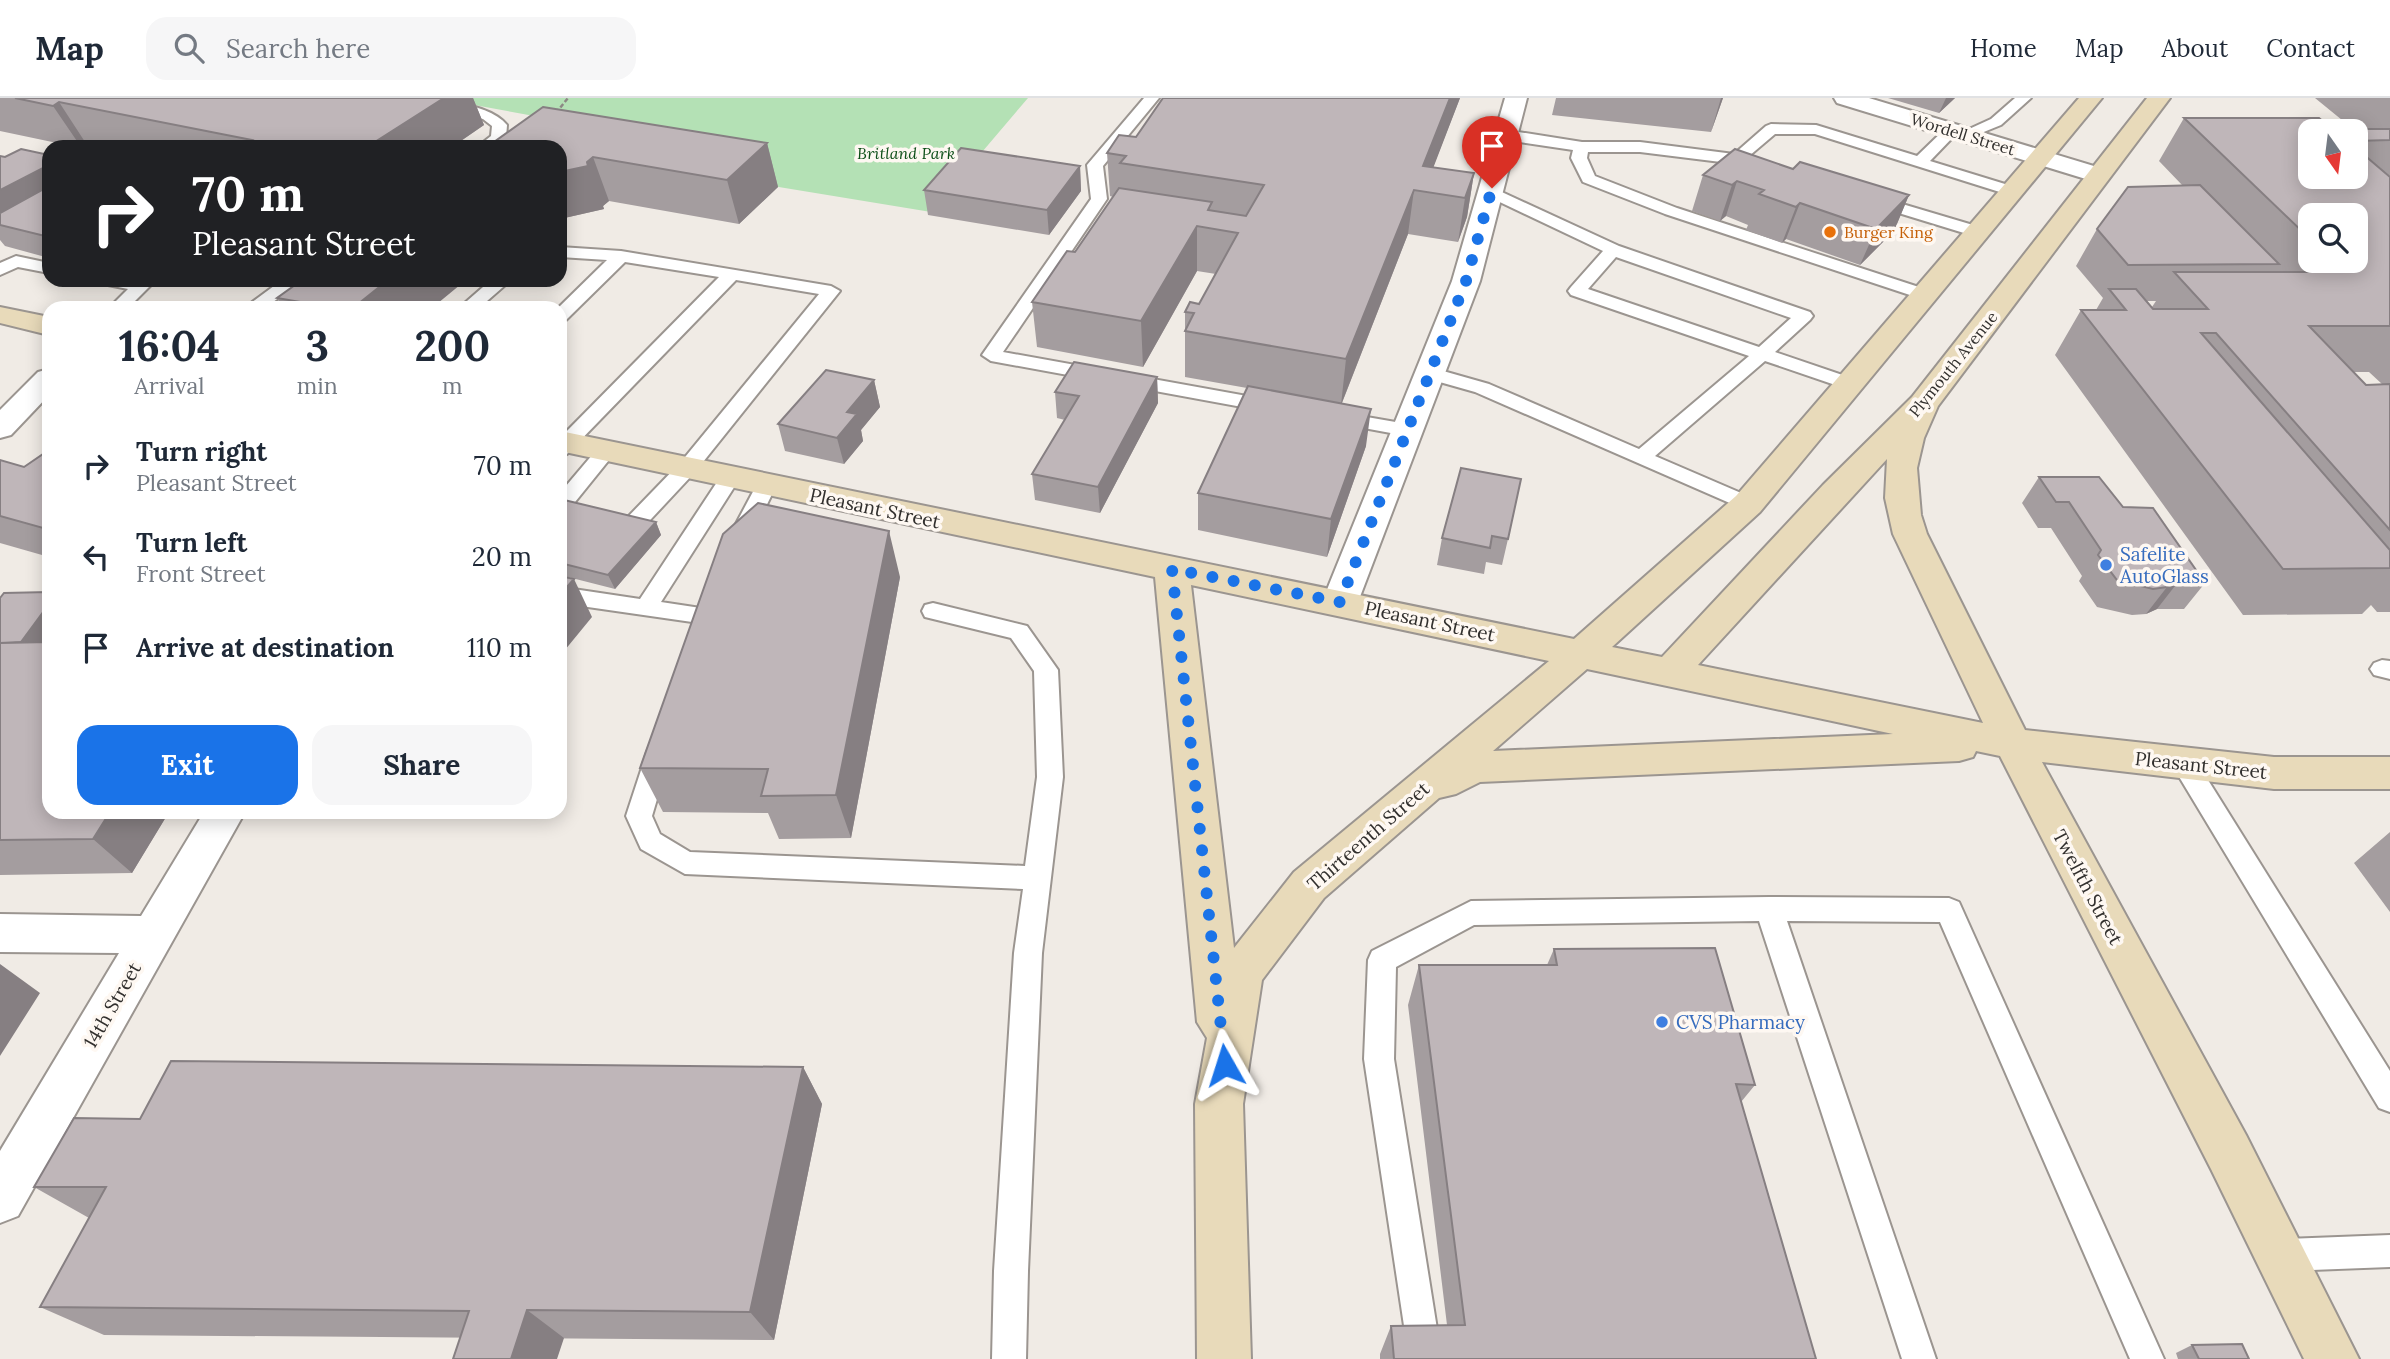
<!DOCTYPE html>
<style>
body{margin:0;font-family:Lora,serif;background:#f6f6f7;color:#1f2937;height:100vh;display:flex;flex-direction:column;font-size:26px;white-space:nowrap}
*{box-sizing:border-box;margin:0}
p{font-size:23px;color:#747a83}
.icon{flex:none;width:38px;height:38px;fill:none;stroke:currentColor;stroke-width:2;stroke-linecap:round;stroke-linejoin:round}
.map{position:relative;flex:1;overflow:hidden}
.panel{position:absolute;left:42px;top:203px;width:525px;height:518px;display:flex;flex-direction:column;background:#fff;border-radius:21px;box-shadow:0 4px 18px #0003}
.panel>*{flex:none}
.top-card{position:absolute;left:42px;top:42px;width:525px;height:147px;border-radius:21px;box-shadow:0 4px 18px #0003;background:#202124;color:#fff;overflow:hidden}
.needle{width:46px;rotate:166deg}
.fabs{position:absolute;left:2298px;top:21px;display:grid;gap:14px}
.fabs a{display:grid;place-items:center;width:70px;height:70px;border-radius:14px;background:#fff;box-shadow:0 4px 18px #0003;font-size:35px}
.pin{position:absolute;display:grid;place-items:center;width:60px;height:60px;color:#fff;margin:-72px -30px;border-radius:50% 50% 50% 0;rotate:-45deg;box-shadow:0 0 7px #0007}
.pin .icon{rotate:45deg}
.me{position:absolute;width:77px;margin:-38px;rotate:354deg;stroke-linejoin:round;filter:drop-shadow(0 0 5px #0008)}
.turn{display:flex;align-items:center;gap:24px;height:147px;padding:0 35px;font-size:32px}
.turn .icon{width:91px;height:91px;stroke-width:2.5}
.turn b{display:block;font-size:49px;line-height:60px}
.eta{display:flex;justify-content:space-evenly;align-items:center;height:119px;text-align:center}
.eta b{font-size:42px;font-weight:800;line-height:49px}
.button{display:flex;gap:14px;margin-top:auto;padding:14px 35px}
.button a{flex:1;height:80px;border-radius:21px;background:#1a73e8;color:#fff;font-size:28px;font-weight:800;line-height:80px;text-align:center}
.button a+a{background:#f6f6f7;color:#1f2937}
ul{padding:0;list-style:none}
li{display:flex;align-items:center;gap:21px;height:91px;padding:0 35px}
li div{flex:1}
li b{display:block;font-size:26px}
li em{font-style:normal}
header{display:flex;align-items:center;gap:42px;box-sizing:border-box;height:98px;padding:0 35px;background:#fff;border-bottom:2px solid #e0e1e3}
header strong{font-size:33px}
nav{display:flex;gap:38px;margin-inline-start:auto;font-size:24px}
.search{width:490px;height:63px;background:#f6f6f7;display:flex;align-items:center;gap:18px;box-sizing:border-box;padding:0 24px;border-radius:21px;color:#747a83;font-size:26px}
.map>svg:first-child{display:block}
.green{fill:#b4e1b5}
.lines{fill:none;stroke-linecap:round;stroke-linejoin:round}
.lane-casing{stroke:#9b9590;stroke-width:4}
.street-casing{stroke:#9b9590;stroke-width:4}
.secondary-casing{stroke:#9b9590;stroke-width:4}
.path{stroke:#8c8884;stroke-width:2.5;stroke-dasharray:4.5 2.5;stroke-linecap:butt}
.lane{fill:#fff;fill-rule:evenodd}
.street{fill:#fff;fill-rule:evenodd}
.secondary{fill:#e8daba;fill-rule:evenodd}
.wall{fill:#a49d9f;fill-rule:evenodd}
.shaded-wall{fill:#867f82}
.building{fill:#bfb6b9;stroke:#867f82;stroke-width:2}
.route{stroke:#1a73e8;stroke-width:12;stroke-dasharray:0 21.6}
.food-dot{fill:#e8710a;stroke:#fef8f2;stroke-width:2.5}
.shop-dot{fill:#3f7fe0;stroke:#fef8f2;stroke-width:2.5}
.labels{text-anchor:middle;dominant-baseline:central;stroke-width:7;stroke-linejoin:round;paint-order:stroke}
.far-street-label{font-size:16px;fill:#32302e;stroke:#fef8f2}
.far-park-label{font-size:16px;font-style:italic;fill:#0d4f18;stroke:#fef8f2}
.far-food-label{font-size:16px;fill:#c56008;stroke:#fef8f2;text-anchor:start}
.street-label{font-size:19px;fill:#32302e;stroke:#fef8f2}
.shop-label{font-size:19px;fill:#366cbe;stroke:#fef8f2;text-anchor:start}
</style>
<header>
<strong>Map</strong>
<div class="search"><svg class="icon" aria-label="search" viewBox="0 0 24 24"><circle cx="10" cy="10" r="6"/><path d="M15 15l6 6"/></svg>Search here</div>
<nav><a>Home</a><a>Map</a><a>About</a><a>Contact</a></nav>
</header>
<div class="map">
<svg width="2390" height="1261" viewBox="0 0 2390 1261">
<rect width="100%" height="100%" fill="#f0ebe5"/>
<path class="green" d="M436,0H1028L931,114L560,53V49L578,26Z"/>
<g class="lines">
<defs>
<path id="lane" d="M391,0C422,0 487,2 507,27L506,40L495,49H477L491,38L492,28L483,21L398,4Z
M1144,0H1159L1103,68L1107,101L1003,254L1275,303L1285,309L1282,313L1275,315L991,263L982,257L1091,101L1087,67Z
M2015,0H2031L2001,27L1964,42L1956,37L1991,21Z
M1771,26L1816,27L1917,58L1946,30H1956L1959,33L1956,36L1930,63L2018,90L2020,93L2018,96H2006L1815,36H1775L1742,64L1737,66L1640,54H1588L1587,60L1595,78L1677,110L1931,193L1934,197L1925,202L1665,116L1583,84L1571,60L1573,52L1506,42L1498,37L1506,32L1582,44H1640L1734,56L1766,28Z
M1491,89L1619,148L1810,214L1813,218L1810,222L1775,254L1857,282L1860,286L1850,292L1765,263L1655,358L1755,401L1758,406L1755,411L1748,413L1475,294L1422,279L1420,275L1429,269L1489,286L1639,351L1749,258L1571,197L1568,193L1571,189L1603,153L1485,97L1483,94L1485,91ZM1616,159L1791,220L1759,249L1588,191Z
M1872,97L1983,130L1985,134L1977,139L1866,105L1864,102L1866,99Z
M560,149L621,153L831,188L840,193L695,374L638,435H622L619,430L622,425L681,364L819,196L736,182L567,356L560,358V340L719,179L625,164L566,222L560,223L558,210L607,162L560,159Z
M16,158L49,165V175L18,169L0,177V165Z
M100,182H156L128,210H109L128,191L103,186Z
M282,182H303L265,210H244Z
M491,182H511L479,210H459Z
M1338,314L1407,326L1414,328L1417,332L1414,336L1407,338L1331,324L1328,320L1331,316Z
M606,347L613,349L616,353L613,357L567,414L560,416V395L599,349Z
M730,373L737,375L740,380L661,504L714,512L717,518L714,524L706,526L560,505V489L640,501L723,375Z
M766,381L773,383L776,388L752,437L749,442L741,444L733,442L730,437L756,388L759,383Z
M933,505L1027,528L1058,572L1063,679L1042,855L1028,1173L1026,1261H992L994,1173L1014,855L1023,791L685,776L641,751L626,718L647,654L650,647L659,644L668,647L671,654L652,718L660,736L690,754L1025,768L1037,679L1034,573L1011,540L925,519L922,513L925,507Z
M2382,562L2390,563V581L2374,577L2370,571L2374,565Z
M2184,655L2193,658L2390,973V1014L2379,1010L2175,672L2171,665L2175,658Z
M1769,799L1949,800L1959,804L2164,1261H2130L1940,824L1787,823L1936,1261H1902L1759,823L1474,827L1396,869L1394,961L1441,1256L1439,1261H1409L1364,961L1368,862L1372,853L1471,803Z
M2390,1137V1169L2283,1173L2271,1169L2267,1157L2271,1145L2283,1141Z"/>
<path id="street" d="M1505,0H1527L1480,183L1358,504L1353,513L1340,516L1327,513L1322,504L1452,183Z
M1834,0H1869L2107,72L2110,77L2107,82L2098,84L2089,82L1837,5Z
M49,271V297L11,337L0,340V312L38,274Z
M204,714H245L18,1118L0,1125V1053L119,855L0,854V816L141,818Z"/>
<path id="secondary" d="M2079,0H2102L1760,414L1612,549L1662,559L1823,387L1912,299L2147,0H2170L1938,308L1924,340L1917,370L1921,417L1927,436L2025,632L2274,659H2390V691H2274L2042,664L2246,1037L2359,1261H2304L2211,1071L2000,658L1976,653L1973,659L1959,663L1480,684L1456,696L1439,700L1324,800L1262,882L1243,1006L1251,1261H1197L1195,1006L1207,940L1197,924L1155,479L560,353V333L1574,541L1736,398ZM1887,361L1885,400L1893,436L1983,625L1698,567ZM1191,487L1549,563L1294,774L1234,850ZM1587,571L1893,636L1493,653Z
M0,209L49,219V237L0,225Z"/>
</defs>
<use href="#lane" class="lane-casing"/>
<use href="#street" class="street-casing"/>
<use href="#secondary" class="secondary-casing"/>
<path class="path" d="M556,15L568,0"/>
<use href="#lane" class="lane"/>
<use href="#street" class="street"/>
<use href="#secondary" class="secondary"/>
</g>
<path class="wall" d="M0,0H473L484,27L452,49H98L87,47L83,49H76L0,33Z
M1460,0L1433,69L1474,75L1467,119L1458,144L1408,136L1342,305L1366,348L1327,459L1198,432V395L1247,290L1185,279V214L1199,206L1216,176L1197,173L1143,269L1037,249L1032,204L1075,154L1113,99L1110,98L1107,55L1136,39Z
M1556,0H1723L1711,34L1552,17Z
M1888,0H1955L1939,15Z
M2315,0H2390V514H2377L2371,507L2362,516L2243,517L2055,257L2081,212H2096L2103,200L2076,168L2097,131L2183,88L2159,63L2184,20L2332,31H2353ZM2310,33H2356V79ZM2310,117L2356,163H2310ZM2147,203H2156L2152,209ZM2353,274H2369L2382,286L2366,287Z
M767,45L778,89L739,126L609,103L603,108L604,111L560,121V49Z
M49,57V160L5,148L0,142V58L5,59Z
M1080,68L1081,93L1049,137L928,117L924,92Z
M1793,71L1909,97L1894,133L1860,167L1786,141L1782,145L1746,132L1748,127L1726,118L1720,123L1692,113L1703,77Z
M277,200L432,210H283Z
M1157,279L1158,305L1100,415L1035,402L1032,376L1065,322L1057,320L1055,294Z
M874,282L880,309L861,332L863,343L844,366L785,353L778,326Z
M49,352V459L0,445V362L24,369Z
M1461,370L1508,441L1502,467L1486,464L1484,476L1437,467L1442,440Z
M2039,379L2123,409L2205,485L2184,511H2157L2146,516L2132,517L2097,509L2079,483L2082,478L2051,430H2038L2022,405Z
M560,401L656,424L661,437L615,491L560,477Z
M900,479L851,740L779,741L768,715L663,714L640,670Z
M0,500L49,714H169L132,775L0,777Z
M2390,734V814L2354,765Z
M1554,851L1755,987L1741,1004L1816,1261H1380V1256L1391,1228L1447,1227L1408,907L1419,867H1547Z
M803,969L822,1006L774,1242L104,1237L40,1209L89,1120L34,1089L140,1021Z
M2192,1247L2249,1261H2178L2176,1255Z"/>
<path class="shaded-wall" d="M444,0H473L484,27L452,49H367Z
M1450,0H1460L1424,94L1423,68Z
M1721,0H1723L1711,34Z
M1946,0H1955L1939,15Z
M59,4L87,47L81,49L53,8Z
M767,45L778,89L739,126L727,82Z
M593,59L609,103L603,108L604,111L560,121V74L587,64Z
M49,67V101L0,127V92Z
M1080,68L1081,93L1049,137L1047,112Z
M1474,75L1467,119L1458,144L1465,100Z
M1737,83L1726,118L1720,123L1732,87Z
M1414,92L1408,136L1341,307L1346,261Z
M1909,97L1894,133L1860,167L1876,131Z
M1800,105L1786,141L1782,145L1796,109Z
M1197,128V173L1143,269L1141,223Z
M388,182H466L432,210H353Z
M1157,279L1158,305L1100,415L1098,389Z
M874,282L880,309L861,332L863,343L844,366L837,340L847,314Z
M1371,311L1366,348L1327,459L1331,421Z
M656,424L661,437L615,491L608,477Z
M49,425V437L43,430Z
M889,433L900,479L851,740L836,697Z
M574,481L592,519L560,558V497Z
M2178,484L2157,511L2146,516L2167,489Z
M49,506V567L16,551Z
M110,714H169L132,775L93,741Z
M0,866L40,895L0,958Z
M803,969L822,1006L774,1242L750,1214Z
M527,1212L564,1240L557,1261H511Z"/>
<path class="building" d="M15,0H444L367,49H241L252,42L59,4L53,8Z
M1163,0H1450L1423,68L1474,75L1465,100L1414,92L1346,261L1185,233L1194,215L1185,214L1190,204L1199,206L1238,135L1197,128L1141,223L1032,204L1067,153L1075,154L1119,90L1212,104L1208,112L1246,118L1264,87L1120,65L1126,58L1107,55L1119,37L1136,39Z
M543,9L767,45L727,82L593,59L587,64L588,68L560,74V49H487Z
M2184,20H2319L2332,31H2390V42L2356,43V33H2310V79H2356V50L2390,79V228H2309L2366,287L2390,286V432L2216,235H2201L2390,452V470L2283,471L2081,212H2126L2109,191H2136L2153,211H2208L2174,174H2344L2333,163H2356V117H2310V141Z
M961,50L1080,68L1047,112L924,92Z
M21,51L49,57V67L0,92V58L5,59Z
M1735,51L1793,71L1800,64L1909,97L1876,131L1800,105L1796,109L1759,96L1764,92L1737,83L1732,87L1703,77Z
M2200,87L2279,166L2128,167L2097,131L2128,89Z
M49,88V139L0,127V115Z
M302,182H388L353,210H335L277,200Z
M1074,264L1157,279L1098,389L1032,376L1079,298L1055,294Z
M826,272L874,282L847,314L857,316L837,340L778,326Z
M1248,288L1371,311L1331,421L1198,395Z
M49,352V425L43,430L0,418V362L24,369Z
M1461,370L1521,381L1508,441L1492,438L1490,450L1442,440Z
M2039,379H2099L2123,409L2153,410L2205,485L2178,484L2167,489L2153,491L2117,482L2098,457L2101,452L2069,404H2056Z
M560,401L656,424L608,477L560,465Z
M758,405L889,433L836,697L761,698L768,671L640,670L723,436Z
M560,478L574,481L560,497Z
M49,494V506L21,544L0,545V500L4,495Z
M49,544V714H110L93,741L0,742V545Z
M1715,850L1755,987L1736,986L1816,1261H1394L1391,1228L1465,1227L1419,867H1557L1554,851Z
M171,963L803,969L750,1214L527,1212L511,1261H453L469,1213L40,1209L106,1089H34L74,1020L140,1021Z
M2242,1246L2249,1261H2199L2192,1247Z"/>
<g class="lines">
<path class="route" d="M1225,967L1172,471L1340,504L1466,183L1492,90"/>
</g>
<circle class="food-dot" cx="1830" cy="134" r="7"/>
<g class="shop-dot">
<circle cx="2106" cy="467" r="7"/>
<circle cx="1662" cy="924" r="7"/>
</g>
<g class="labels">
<g class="far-street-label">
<text transform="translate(1963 36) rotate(17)">Wordell Street</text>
<text transform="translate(1953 266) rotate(-51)">Plymouth Avenue</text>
</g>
<g class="far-park-label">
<text x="906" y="55">Britland Park</text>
</g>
<g class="far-food-label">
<text x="1844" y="134">Burger King</text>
</g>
<g class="street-label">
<text transform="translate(875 410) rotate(12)">Pleasant Street</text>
<text transform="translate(1430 523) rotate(12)">Pleasant Street</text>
<text transform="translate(2201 667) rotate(6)">Pleasant Street</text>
<text transform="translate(1368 738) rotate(-41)">Thirteenth Street</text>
<text transform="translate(2088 789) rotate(62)">Twelfth Street</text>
<text transform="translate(112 907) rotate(-60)">14th Street</text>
</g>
<g class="shop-label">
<text x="2120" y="456">Safelite<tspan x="2120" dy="22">AutoGlass</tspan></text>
<text x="1676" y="924">CVS Pharmacy</text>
</g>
</g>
</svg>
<div class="fabs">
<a><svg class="needle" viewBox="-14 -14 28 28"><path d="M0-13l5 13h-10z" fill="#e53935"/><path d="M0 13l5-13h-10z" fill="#747a83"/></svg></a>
<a><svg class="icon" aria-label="search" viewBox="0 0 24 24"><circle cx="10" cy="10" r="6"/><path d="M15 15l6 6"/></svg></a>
</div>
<div class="pin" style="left:1492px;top:90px;background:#d93025"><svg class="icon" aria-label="arrive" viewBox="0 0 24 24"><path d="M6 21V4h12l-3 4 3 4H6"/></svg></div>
<svg class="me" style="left:1225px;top:967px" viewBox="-20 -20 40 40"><path d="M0-17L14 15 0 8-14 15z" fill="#1a73e8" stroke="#fff" stroke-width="4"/></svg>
<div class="top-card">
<div class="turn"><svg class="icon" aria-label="right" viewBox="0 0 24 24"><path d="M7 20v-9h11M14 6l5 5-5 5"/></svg><div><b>70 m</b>Pleasant Street</div></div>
</div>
<section class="panel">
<div class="eta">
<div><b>16:04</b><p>Arrival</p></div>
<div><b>3</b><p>min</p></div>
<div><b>200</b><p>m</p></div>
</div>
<ul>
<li><svg class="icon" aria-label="right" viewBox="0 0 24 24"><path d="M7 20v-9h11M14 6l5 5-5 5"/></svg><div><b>Turn right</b><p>Pleasant Street</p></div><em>70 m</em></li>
<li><svg class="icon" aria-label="left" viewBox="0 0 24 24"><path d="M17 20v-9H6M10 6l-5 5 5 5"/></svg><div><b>Turn left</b><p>Front Street</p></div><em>20 m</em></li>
<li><svg class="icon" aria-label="arrive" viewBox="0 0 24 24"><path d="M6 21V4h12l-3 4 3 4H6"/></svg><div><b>Arrive at destination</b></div><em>110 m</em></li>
</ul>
<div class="button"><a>Exit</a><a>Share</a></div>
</section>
</div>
